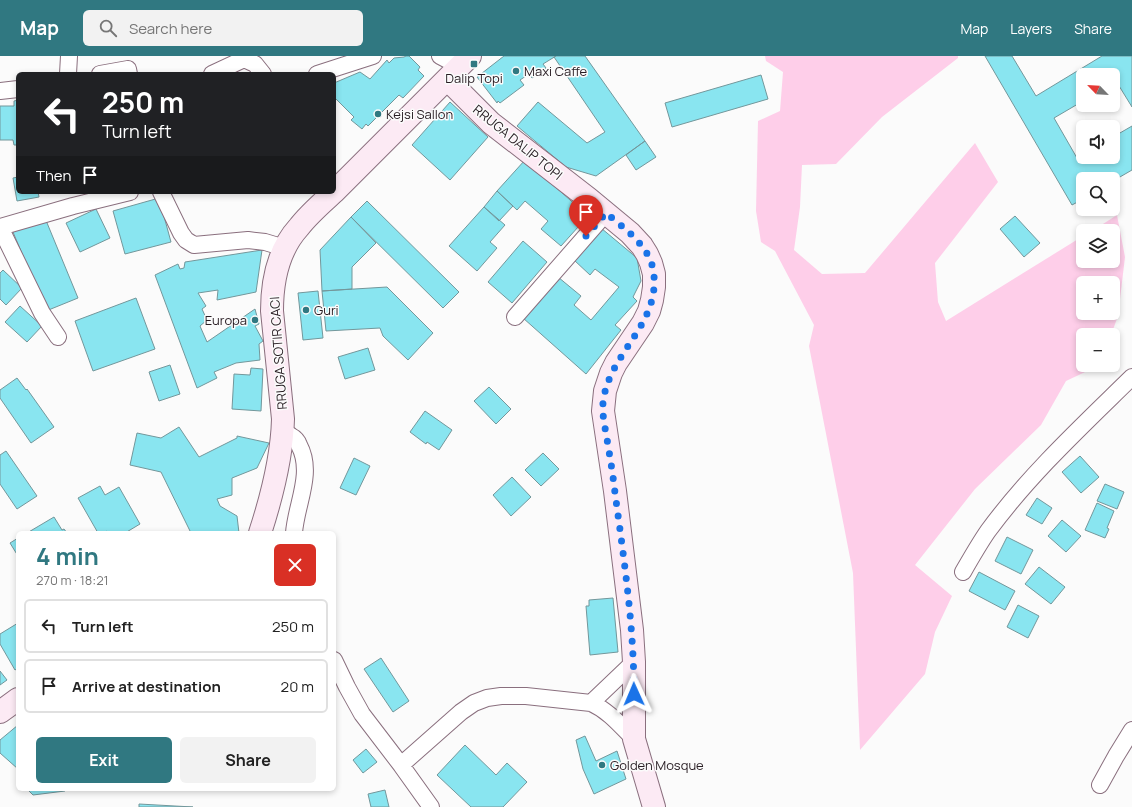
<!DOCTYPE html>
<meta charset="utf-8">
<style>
body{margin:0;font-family:Manrope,sans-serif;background:#f2f2f2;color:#222;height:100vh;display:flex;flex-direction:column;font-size:15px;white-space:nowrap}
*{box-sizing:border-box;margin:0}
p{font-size:13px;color:#767676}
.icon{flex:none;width:22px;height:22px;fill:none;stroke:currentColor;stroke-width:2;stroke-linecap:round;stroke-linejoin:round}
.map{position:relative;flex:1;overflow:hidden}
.panel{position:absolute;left:16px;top:475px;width:320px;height:260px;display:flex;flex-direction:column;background:#fff;border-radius:6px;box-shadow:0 2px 6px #0003}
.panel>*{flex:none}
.banner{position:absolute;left:16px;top:16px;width:320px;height:122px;border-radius:6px;box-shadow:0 2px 6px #0003;background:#202124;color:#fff;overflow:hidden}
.needle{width:26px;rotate:295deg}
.tools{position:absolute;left:1076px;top:12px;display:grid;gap:8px}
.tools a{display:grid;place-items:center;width:44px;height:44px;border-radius:6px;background:#fff;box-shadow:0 2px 6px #0003;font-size:20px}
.pin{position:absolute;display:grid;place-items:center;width:34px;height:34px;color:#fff;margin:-41px -17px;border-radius:50% 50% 50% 0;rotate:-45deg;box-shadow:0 0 4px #0007}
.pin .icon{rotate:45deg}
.me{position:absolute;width:44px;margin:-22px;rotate:359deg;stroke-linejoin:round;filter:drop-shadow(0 0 3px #0008)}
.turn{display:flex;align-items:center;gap:14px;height:84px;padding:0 20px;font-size:18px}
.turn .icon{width:52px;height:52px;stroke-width:2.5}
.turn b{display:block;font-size:28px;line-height:34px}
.then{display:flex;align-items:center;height:38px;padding:0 20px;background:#0003;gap:8px;font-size:15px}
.round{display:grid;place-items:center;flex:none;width:42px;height:42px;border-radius:6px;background:#f2f2f2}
.headline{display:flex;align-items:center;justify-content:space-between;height:68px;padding:0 20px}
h1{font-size:24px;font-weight:700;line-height:30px;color:#307881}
.cta{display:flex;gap:8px;margin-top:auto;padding:8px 20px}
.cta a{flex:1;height:46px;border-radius:6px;background:#307881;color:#fff;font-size:16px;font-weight:700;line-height:46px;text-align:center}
.cta a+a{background:#f2f2f2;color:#222}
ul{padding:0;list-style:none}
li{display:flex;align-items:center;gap:12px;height:54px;margin:0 8px 6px;padding:0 12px;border:2px solid #e0e0e0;border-radius:6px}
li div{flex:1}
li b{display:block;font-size:15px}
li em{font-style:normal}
header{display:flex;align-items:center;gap:24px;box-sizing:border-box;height:56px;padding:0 20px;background:#307881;color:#fff}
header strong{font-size:19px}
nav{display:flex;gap:22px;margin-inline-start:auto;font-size:14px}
.search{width:280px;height:36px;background:#f2f2f2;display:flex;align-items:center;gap:10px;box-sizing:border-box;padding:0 14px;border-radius:6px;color:#767676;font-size:15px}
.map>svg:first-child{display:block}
.green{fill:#fecee9;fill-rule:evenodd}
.building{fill:#89e5f0;stroke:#73979b}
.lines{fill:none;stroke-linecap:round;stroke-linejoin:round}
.street-casing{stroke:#8a6f7e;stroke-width:18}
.secondary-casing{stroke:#8a6f7e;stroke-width:24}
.street{stroke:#fff;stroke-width:16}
.secondary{stroke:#fceaf4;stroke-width:22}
.route{stroke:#1a73e8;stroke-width:7;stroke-dasharray:0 12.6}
.poi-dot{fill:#307881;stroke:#fbfbfb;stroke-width:1.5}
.labels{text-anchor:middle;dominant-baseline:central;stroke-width:3;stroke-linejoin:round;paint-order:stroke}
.poi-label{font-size:13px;fill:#281d23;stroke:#fbfbfb;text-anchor:start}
.street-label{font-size:13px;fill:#281d23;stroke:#fbfbfb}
</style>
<header>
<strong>Map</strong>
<div class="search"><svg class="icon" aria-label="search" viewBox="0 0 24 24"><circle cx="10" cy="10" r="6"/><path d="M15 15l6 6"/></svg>Search here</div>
<nav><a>Map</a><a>Layers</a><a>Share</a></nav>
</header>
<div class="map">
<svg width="1132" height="751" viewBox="0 0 1132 751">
<rect width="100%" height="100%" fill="#fbfbfb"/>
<path class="green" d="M765,0H958V2L882,61L836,108L802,109L800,151L794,194L822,218L865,217L975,87L998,126L935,207L938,246L946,265L1083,180V205H1113V175H1092L1117,159L1125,201L1118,260L1111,279H1083V309H1100L1066,325L1041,369L975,433L915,509L952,540L935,576L925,618L860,694L853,517L809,290L814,269L775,195L761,186L756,155L758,65L780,55L783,16L766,5ZM1083,227H1113V257H1083Z"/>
<path class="building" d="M406,0H409L420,11L418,14L424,20L403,42L399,39L368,70L366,68L362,73L351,64L354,61L334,41V27L360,16L370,23L387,4L389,7L394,2L404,1Z
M504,0H556L543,8L546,12L532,22L529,18L520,24L524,29L500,47L498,45L497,47L477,21Z
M556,0H585L645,85L596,120L566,111L517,70L538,46L587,87L605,76L554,1Z
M985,0H1012L1036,40L1102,0H1132V51L1116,25L1113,27V19H1083V45L1054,62L1077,102L1083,99V101H1113V81L1132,70V114L1113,125V123H1083V143L1072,149Z
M761,19L768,43L672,71L665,47Z
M18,44V89H14L13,84H0V50H14V45Z
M450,46L488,81L450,124L412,89Z
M645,85L656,101L636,114L626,99Z
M525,104L588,160L561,190L541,173L548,165L525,145L517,154L497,135Z
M18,121V136H38L39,141L17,145L13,122Z
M497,135L513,150L499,165L484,151Z
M159,142L171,186L125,198L113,155Z
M367,145L459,236L443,252L351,161Z
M484,151L505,169L490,186L497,192L477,215L449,190Z
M96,153L110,182L80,196L66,167Z
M1015,160L1040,187L1024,201L1000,173Z
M351,161L376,187L352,211V233L322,235L320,194Z
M45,162L78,242L46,255L13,176Z
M601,172L637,202L641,225L633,241L637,245L615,269L621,274L586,318L523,262L558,221L581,240L574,249L591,264L619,231L595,213L590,219L574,204Z
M523,185L547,206L512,247L488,226Z
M262,194L256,236L217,244L218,234L198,237L206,250L202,253L207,264L200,270L207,286L255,253L259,268L255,270L263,285L259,288L260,304L236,307L214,316L217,322L197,332L155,219L178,208L180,213L184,212L185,206Z
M3,214L22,232L6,249L0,243V217Z
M387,231L433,277L408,304L383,280L380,272L326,275L322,235Z
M318,235L323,282L303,284L298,237Z
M136,242L155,293L93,315L75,265Z
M20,250L42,270L27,286L5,266Z
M368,292L375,314L345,323L338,301Z
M170,309L180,338L159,345L149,316Z
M251,312L263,313L261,355L232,353L234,318L250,319Z
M17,322L26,334L27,333L54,371L31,387L0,342V334Z
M489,331L511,353L496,368L474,345Z
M425,355L452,374L439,394L427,386L426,388L410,376Z
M179,371L199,401L237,382V380L269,387L257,412L232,422V439L217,443L220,450L237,460L239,477H191L161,416L130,409L137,377L161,382Z
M6,395L37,440L17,453L0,428V399Z
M543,397L559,413L541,430L525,414Z
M1080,400L1099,421L1081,437L1062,416Z
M354,402L370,410L356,439L340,432Z
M512,421L531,441L511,460L493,439Z
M1105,428L1124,436L1117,453L1097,445Z
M100,430L105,439L119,431L140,468L125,477H109L107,475L104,477H98L78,442Z
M1037,442L1052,452L1042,468L1026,459Z
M1097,447L1114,455L1107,472L1109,473L1105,482L1085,474Z
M54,461L62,474L64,473L67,477H27Z
M1062,464L1081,480L1066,496L1048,480Z
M1007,481L1033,494L1021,518L995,505Z
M18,482V500L10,487Z
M1039,511L1065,531L1051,548L1025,528Z
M979,516L1015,535L1005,554L969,535Z
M613,542L618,596L590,599L586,550H589V544Z
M1018,549L1039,560L1028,582L1007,571Z
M18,567V612L15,614L0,588V578Z
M381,602L409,645L393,656L364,613Z
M0,615L7,624L0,629Z
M18,669V713L0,697V684Z
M585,680L596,705L617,695L626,723L594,738L583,713L576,684Z
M465,689L496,719L507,707L527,726L503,751H471L437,719Z
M366,693L377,706L363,717L353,704Z
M27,733H65V735L33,739Z
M385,734L389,751H371L368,738Z
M139,748L193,751H139Z"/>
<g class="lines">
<defs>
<path id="street" d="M440,0L459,10L462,0
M68,18L69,0
M100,18L128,13L129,18
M212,18L244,3L255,8L263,18
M317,18L373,0
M0,35L18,33
M161,136L181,177L186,184L194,189L248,184L265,186L285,192
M515,261L606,157
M58,281L42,257L0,171L73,150L130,136
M283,377C285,378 289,378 291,380C295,382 298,386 299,389C314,417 296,448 294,477
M963,516C971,502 979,488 988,475C1030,418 1082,370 1132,321
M334,604L347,631L362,658L401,709L431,751
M591,647L634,606
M401,709L461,656L474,647L487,642L501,640H526L591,647C609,655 621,670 634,683
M1100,729L1116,700L1132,674"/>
<path id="secondary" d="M447,23L491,67L589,143L630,177L642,190L647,198L651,207L654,218V231L652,244L649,255L643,267L616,307L611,317L605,335L603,355L615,435L632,574L634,606V683L654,751
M334,136L470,0
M260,477C272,440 282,402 283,363L272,255C272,225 278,194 299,171C309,158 322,147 334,136
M0,656L18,643"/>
</defs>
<use href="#street" class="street-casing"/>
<use href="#secondary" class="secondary-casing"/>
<use href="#street" class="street"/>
<use href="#secondary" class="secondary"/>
</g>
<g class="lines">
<path class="route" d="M586,180L606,157C626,174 652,191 654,220C658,271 608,298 603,347C602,359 605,371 607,383C610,401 613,419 615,437C624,503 634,571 634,638"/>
</g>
<g class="poi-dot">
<rect x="470" y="4" width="8" height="8" rx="2"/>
<circle cx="516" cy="15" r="4"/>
<circle cx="378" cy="58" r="4"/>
<circle cx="306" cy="254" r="4"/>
<circle cx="255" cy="264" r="4"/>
<circle cx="602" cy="709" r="4"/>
</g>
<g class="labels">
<g class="poi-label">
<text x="524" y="15">Maxi Caffe</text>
<text x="474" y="22" text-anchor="middle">Dalip Topi</text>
<text x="386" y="58">Kejsi Sallon</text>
<text x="314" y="254">Guri</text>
<text x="247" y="264" text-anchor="end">Europa</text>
<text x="610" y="709">Golden Mosque</text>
</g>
<g class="street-label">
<text transform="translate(518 86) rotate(39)">RRUGA DALIP TOPI</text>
<text transform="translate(278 297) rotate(-94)">RRUGA SOTIR CACI</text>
</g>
</g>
</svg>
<div class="tools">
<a><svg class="needle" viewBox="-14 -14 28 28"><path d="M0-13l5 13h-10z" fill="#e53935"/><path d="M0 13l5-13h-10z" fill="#767676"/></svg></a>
<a><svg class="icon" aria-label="sound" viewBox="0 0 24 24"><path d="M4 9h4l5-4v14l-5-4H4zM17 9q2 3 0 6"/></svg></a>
<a><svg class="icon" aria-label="search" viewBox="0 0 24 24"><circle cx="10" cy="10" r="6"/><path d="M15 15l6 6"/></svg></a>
<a><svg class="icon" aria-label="layers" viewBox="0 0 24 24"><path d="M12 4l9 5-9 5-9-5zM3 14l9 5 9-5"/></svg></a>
<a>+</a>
<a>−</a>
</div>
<div class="pin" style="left:586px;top:180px;background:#d93025"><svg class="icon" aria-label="arrive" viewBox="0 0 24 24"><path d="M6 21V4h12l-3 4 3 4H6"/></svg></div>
<svg class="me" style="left:634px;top:638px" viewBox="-20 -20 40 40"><path d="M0-17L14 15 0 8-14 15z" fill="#1a73e8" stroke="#fff" stroke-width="4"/></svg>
<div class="banner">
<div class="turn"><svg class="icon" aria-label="left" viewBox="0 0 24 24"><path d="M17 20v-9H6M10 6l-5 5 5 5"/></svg><div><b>250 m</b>Turn left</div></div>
<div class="then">Then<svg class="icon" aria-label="arrive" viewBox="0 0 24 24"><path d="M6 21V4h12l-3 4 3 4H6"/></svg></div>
</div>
<section class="panel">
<div class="headline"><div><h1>4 min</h1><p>270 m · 18:21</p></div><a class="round" style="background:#d93025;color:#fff"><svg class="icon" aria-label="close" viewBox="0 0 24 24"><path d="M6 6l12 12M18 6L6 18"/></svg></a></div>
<ul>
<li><svg class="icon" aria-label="left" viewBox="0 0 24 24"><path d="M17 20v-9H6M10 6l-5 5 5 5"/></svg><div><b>Turn left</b></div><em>250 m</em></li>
<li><svg class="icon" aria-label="arrive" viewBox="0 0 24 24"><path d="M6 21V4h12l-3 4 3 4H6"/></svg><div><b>Arrive at destination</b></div><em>20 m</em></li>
</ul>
<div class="cta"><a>Exit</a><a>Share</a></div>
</section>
</div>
